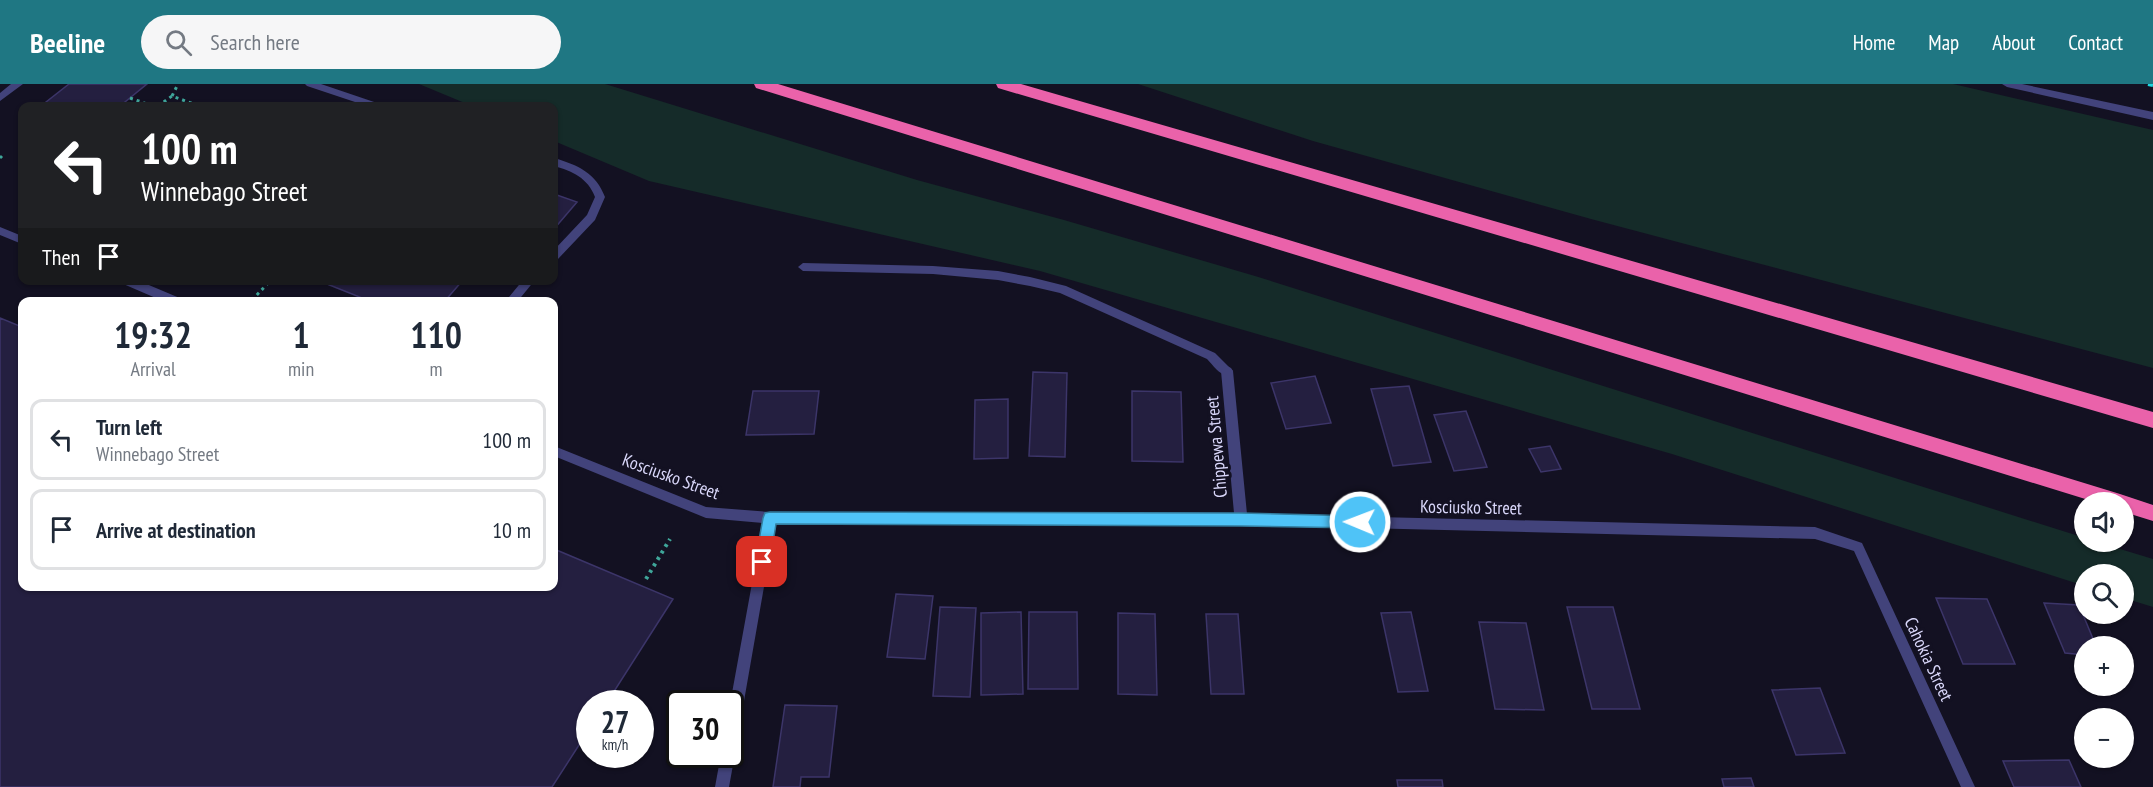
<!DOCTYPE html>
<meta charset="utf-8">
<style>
body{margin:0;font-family:"PT Sans Narrow",sans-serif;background:#f6f6f7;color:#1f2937;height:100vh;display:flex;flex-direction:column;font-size:22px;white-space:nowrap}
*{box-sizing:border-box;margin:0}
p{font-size:20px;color:#747a83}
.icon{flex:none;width:33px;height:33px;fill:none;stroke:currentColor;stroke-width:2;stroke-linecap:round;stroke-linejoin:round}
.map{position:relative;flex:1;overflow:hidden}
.details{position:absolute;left:18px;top:213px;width:540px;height:294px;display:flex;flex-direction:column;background:#fff;border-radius:12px;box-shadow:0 2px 4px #0004}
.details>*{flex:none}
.guide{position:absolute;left:18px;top:18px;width:540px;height:183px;border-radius:12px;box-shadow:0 2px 4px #0004;background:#202124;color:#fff;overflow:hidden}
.tools{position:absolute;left:2074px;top:408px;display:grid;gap:12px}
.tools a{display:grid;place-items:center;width:60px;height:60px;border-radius:50%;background:#fff;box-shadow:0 2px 4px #0004;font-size:30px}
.speed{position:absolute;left:576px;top:606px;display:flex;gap:12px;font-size:30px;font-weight:700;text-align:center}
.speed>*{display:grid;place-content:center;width:78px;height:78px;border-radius:50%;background:#fff;box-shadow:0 2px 4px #0004;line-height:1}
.speed small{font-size:15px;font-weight:400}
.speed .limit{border:3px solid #111;border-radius:9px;background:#fff;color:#111}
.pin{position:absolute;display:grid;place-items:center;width:51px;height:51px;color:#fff;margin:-26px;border-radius:12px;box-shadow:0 3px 9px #0006}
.me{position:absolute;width:66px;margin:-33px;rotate:271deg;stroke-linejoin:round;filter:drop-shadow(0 0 4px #0008)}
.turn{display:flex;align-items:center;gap:21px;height:126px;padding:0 24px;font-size:27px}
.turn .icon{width:78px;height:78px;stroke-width:2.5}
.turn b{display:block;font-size:42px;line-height:51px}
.then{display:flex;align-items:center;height:57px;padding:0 24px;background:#0003;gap:12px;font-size:22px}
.eta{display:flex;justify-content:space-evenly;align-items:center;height:102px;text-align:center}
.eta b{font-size:36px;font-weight:800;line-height:42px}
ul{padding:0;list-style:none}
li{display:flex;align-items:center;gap:18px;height:81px;margin:0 12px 9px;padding:0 12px;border:3px solid #e0e1e3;border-radius:12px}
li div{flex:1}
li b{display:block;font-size:22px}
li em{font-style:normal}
header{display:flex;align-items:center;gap:36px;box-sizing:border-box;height:84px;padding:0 30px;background:#1f7783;color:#fff}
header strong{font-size:28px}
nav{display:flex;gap:33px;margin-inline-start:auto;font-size:21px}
.search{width:420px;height:54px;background:#f6f6f7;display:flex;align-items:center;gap:15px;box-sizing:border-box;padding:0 21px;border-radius:33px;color:#747a83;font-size:22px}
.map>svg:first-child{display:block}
.green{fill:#152b29}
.building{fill:#241f40;stroke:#3c3569;stroke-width:1.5}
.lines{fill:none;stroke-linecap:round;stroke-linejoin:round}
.path-far1{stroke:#3fa69a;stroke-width:3;stroke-dasharray:3 4;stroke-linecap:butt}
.path{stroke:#3fa69a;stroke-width:4;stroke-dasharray:3 4.5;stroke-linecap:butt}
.lane{fill:#42437b;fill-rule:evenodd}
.street{fill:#42437b;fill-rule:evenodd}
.highway{fill:#ea62aa;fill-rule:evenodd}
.rail{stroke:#1ed6df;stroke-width:4;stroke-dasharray:8 7;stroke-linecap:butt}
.route{fill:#4fc3f7;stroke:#337fa1;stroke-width:1.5}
.labels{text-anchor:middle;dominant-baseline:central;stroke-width:6;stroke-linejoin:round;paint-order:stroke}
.street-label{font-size:18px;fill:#d9d7fa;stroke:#131122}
</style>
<header>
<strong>Beeline</strong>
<div class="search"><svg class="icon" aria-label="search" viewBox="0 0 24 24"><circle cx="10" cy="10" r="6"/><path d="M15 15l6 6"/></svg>Search here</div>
<nav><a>Home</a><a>Map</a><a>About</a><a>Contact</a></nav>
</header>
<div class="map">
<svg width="2153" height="703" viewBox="0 0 2153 703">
<rect width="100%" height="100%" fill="#131122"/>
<path class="green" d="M419,0H605L917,96L1064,136L1255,192L2085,454V458H2097L2153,475V523L2124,514V490H2085V502L1672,370L1040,187L649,97L554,57V22H472Z
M1138,0H1953L2153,46V284L1591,135L1313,57Z"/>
<path class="building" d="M69,0H147L120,22H41Z
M554,110L577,118L554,145Z
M317,196H463L444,218H372Z
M0,234L22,243V502H554V465L673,515L606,620H590V644L552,703H0Z
M1033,288L1067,289L1065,373L1029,372Z
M1315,292L1331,339L1286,345L1271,299Z
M1409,302L1431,378L1393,382L1371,305Z
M753,307H819L814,350L746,351Z
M1132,307L1181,308L1183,378L1132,377Z
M1008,315V374L974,375L975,316Z
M1466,327L1487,383L1454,387L1434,331Z
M1550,362L1561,385L1541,388L1529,365Z
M896,510L933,512L925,575L887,573Z
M1936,514L1987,515L2015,580H1963Z
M2044,519L2079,521L2096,562H2085V571L2065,569Z
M940,523L976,524L970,613L933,612Z
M1567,523H1613L1640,625H1592Z
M1021,528L1023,610L981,611V529Z
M1029,528H1077L1078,605H1028Z
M1411,528L1428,607L1398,608L1381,529Z
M1118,529L1155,530L1157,611L1118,610Z
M1206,530H1238L1244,610H1211Z
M1479,538L1526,539L1544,626L1495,625Z
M1820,604L1845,669L1796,671L1772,606Z
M785,621L837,622L829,693H801L800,703H773Z
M2069,676L2081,703H2014L2003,677Z
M1751,694L1754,703H1724L1722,695Z
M1397,696H1442L1443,703H1398Z"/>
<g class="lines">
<path class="path-far1" d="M172,12L178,0
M130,14L153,22
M158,22L172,12L199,22
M0,74L2,72
M252,216L271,196"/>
<path class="path" d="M646,495L670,455"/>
<path class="lane" d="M11,0H23L0,17V9Z
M305,0H321L380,20L381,22H367L307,2Z
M554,74C578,81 596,89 605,113L595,136L558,175L554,176V166L587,131L595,113C588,94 572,87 554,82Z
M803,179L933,182L998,187L1030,193L1066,202L1215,269L1233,287L1231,290C1221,294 1214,282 1207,275L1060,209L1030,202L998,196L933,190L803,187L798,183Z
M523,196H535L517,218H505Z"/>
<path class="street" d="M2002,0H2022L2153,28V36L2007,3Z
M0,143L22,152V160L0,151Z
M120,196H137L182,215L183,218H165L121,199Z
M1227,282L1231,284L1233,287L1247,430L1815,443L1862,459L1975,703H1961L1854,467L1815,455L1241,441L775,440L737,657L735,662L730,664V620L763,439L706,434L554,372V362L706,423L770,428L1234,429L1221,287L1223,284Z
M730,664L735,670L729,703H715L721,670H730Z"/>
<path class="highway" d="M754,0H778L2120,410L2153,421V437L2124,428V418H2095L756,4Z
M996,0H1021L2153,328V344L998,4Z"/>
<path class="rail" d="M2148,0L2153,1"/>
</g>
<path class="route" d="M770,428L1241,429L1360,432L1365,434L1367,438L1365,443L1360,444L1241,442L776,440L770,478L768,483L762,485L757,483L755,478L763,434L765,429Z"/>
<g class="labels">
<g class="street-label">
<text transform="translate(1216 363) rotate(-95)">Chippewa Street</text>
<text transform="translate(671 392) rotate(20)">Kosciusko Street</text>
<text transform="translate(1471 423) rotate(1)">Kosciusko Street</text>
<text transform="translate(1929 575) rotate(65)">Cahokia Street</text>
</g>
</g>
</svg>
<div class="tools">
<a><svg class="icon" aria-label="sound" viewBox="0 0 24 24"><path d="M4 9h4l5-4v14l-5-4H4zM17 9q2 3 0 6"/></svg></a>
<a><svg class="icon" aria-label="search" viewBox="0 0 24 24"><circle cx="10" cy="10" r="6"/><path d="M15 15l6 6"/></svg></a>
<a>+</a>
<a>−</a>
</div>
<div class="speed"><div>27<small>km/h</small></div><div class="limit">30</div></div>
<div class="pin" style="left:762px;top:478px;background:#d93025"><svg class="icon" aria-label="arrive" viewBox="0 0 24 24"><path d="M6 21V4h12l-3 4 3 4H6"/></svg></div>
<svg class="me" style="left:1360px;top:438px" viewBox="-20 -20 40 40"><circle r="17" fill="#4fc3f7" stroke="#fff" stroke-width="3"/><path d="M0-11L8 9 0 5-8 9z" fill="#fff"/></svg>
<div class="guide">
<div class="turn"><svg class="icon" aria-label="left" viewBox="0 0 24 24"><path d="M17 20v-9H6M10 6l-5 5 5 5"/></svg><div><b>100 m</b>Winnebago Street</div></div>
<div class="then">Then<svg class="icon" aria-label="arrive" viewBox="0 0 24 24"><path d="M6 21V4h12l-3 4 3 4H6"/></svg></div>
</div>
<section class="details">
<div class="eta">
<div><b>19:32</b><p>Arrival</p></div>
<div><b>1</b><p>min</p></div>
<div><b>110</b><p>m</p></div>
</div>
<ul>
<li><svg class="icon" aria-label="left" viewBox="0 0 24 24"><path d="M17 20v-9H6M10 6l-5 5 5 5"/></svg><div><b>Turn left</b><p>Winnebago Street</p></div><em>100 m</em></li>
<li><svg class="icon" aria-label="arrive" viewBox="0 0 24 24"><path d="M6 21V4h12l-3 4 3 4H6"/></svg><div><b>Arrive at destination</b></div><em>10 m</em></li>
</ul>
</section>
</div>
